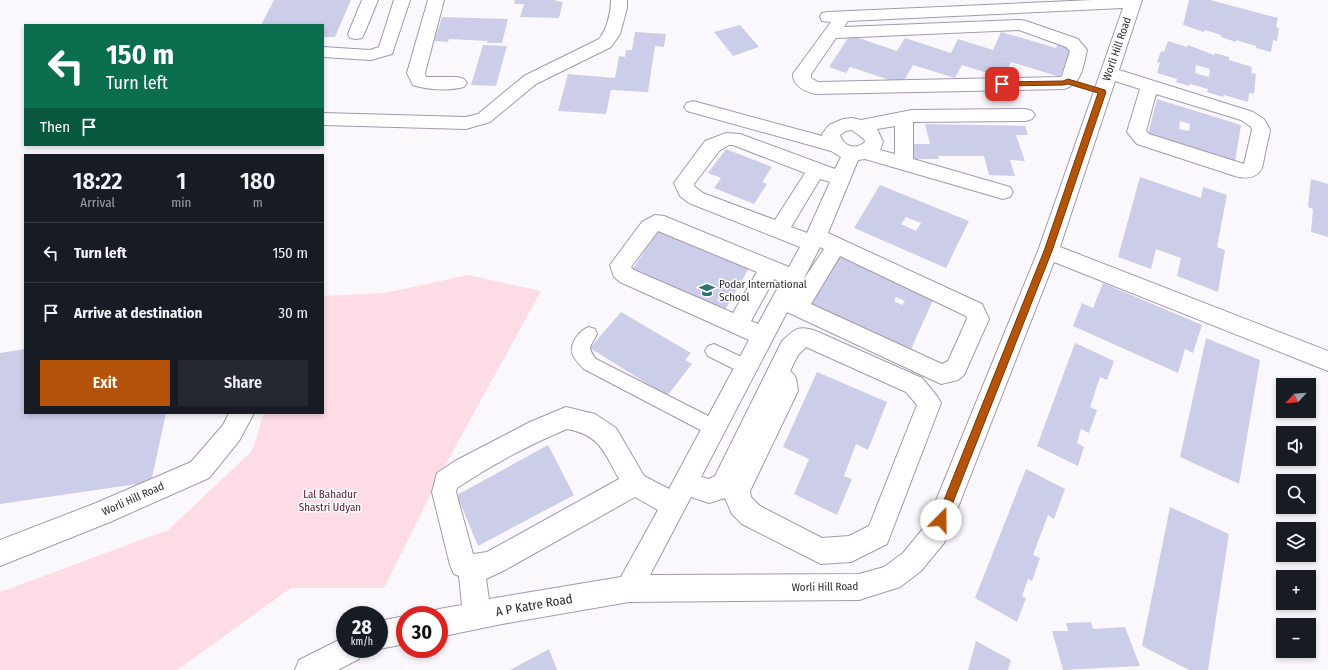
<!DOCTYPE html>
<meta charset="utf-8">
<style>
body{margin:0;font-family:"Fira Sans Condensed",sans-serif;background:#242831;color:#f1f3f6;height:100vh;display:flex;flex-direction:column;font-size:15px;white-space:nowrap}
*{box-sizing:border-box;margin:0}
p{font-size:13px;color:#9ea1a6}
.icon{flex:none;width:22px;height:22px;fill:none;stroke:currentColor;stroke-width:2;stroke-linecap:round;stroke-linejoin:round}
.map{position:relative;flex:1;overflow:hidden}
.drawer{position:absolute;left:24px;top:154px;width:300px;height:260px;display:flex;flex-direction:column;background:#171b24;border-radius:0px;box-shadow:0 2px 6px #0003}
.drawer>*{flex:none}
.banner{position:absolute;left:24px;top:24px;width:300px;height:122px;border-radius:0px;box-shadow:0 2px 6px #0003;background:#0b6e4f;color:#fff;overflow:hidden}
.needle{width:26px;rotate:244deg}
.buttons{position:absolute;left:1276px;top:378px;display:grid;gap:8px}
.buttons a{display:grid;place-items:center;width:40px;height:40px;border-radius:0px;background:#171b24;box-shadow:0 2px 6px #0003;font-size:20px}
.speed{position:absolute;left:336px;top:606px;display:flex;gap:8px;font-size:20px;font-weight:700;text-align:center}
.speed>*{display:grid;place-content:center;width:52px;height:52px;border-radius:50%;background:#171b24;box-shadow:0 2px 6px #0003;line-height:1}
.speed small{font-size:10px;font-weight:400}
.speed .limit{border:6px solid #d22;background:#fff;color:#111}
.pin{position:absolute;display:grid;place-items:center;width:34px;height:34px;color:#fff;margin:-17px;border-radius:8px;box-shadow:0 2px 6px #0006}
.me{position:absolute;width:44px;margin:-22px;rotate:22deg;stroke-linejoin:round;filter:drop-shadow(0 0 3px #0008)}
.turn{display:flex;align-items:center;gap:14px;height:84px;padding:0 16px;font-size:18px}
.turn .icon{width:52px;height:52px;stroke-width:2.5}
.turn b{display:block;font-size:28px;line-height:34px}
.then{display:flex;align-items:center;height:38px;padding:0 16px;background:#0003;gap:8px;font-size:15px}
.eta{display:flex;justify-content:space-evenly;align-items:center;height:68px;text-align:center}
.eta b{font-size:24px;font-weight:600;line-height:28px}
.button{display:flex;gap:8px;margin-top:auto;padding:8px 16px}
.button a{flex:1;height:46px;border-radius:0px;background:#b45309;color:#fff;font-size:16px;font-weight:600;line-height:46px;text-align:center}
.button a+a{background:#242831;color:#f1f3f6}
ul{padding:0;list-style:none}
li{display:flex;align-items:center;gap:12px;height:60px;padding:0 16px;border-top:1px solid #363941}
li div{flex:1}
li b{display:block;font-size:15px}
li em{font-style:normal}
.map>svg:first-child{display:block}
.green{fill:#fedce6}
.building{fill:#cccde9;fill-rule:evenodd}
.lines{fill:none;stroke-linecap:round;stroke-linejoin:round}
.service-casing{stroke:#a497b0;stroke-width:2}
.minor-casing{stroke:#a497b0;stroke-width:2}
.service{fill:#fff;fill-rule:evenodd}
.minor{fill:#fff;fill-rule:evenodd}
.route{fill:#b45309;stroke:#753606}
.labels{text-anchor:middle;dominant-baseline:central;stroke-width:3;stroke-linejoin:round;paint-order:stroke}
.street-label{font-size:11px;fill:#2e2933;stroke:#fff}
.poi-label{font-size:11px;fill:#2e2933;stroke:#fff;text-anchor:start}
.park-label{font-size:11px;fill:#561531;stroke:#fff}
.near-street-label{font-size:13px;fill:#2e2933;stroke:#fff}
</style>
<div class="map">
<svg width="1328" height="670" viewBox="0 0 1328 670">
<rect width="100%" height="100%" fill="#fbf8fd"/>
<path class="green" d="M468,275L541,291L442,471L384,588H291L177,670H0V592L168,530L252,451L264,413H323V296L385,293Z"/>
<path class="building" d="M274,0H351L335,37H323V25H261Z
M515,0H556V1L563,2L559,18L520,17L524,4H514Z
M1189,0H1210L1278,18L1276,27L1279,28L1277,41L1273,40L1271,52L1256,48V46L1236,40V42L1221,37V35L1205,30L1204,32L1183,25Z
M442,17L508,19L502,43H487L488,41L449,39L448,42L434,41Z
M740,25L759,47L733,56L714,32Z
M635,32L666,34L664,47L655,46L648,92L611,90L606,114L558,111L568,74L615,78L619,56L625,57L626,50H632Z
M1001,32L1056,48L1058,42L1072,47L1060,77L1011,62L1003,78L962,65L955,78L913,65L902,84L850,67L846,73L829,67L850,35L897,51L905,38L951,53L958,39L993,50Z
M1168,41L1187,47L1188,45L1214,55L1215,53L1229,57V60L1252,67L1251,73L1256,74L1254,94L1249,93L1248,102L1224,95L1223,97L1207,92L1208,89L1190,84L1189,86L1176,82L1177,79L1157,73L1160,63L1157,62L1161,51L1164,52ZM1196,65L1210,69L1209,77L1195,73Z
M483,45L507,46L496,86L471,85Z
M1157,99L1241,125L1235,162L1148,134ZM1180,121L1190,124L1189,131L1179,129Z
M925,124L1025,126L1028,135H1016L1025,161L1010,160L1015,176L989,175L984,156H938L939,159H913L909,144H930Z
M726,149L772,167L762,182L767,184L754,204L714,188L721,178L708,173Z
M1140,177L1201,198L1203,187L1227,195L1217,247L1225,250L1218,292L1177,276L1181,258L1156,249L1151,269L1118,257Z
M1311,179L1328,184V237L1311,232L1313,209L1308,207Z
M880,185L969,221L946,268L854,228ZM906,217L921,223L916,231L901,224Z
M658,231L749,268L725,310L632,270Z
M838,256L933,300L908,356L805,305ZM896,297L905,301L902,305L894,301Z
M1103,283L1202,325L1193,353L1185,349L1178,373L1073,326L1082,303L1093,308Z
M621,312L691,353L685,360L692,364L667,396L590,348Z
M1206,338L1260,360L1239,484L1180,457Z
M1075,343L1114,361L1107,380L1100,377L1090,407L1097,410L1089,433L1081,429L1077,443L1084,447L1078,466L1037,446Z
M25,349V413H166L151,482L0,504V353Z
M817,372L887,402L868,450L856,444L844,476L852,479L837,515L794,494L809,459L783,447Z
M548,445L574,495L478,546L457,495Z
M1026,469L1065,489L1054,519L1048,515L1033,555L1040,558L1032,581L1028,579L1022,596L1026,598L1017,622L975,598Z
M1170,507L1229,534L1208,670H1189L1142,646Z
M1091,622L1093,629L1125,627L1140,666L1063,670L1052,631H1068L1066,623Z
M976,641L1011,660L1008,670H968Z
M549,649L557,670H510Z"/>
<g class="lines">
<defs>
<path id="service" d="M589,327L595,329L597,334C591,347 586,346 596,359L720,422L723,428L720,434L714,436L708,434L584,369C580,365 574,359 572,353C570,342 580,330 589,327Z
M714,344L752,362L755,367L752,372L746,375L708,356L705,351L708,346Z"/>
<path id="minor" d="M362,0H378L364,34L362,38L356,39L350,38L348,34Z
M394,0H410L392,54L371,60L323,57V47L370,50L379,47Z
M428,0H444L425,73L426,77H458L464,79L467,83L464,87C449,91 428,90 413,85L407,73Z
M611,0H627V8L620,34L611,47L536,84L490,122L466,129L323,125V113L466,117L478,114L524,76L599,39C607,29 611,13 611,0Z
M1093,0H1142L1119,70L1253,112L1264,119L1270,130L1262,168C1256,179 1246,179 1235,176L1137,144L1127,132L1140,89L1115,81L1060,247L1328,351V371L1054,262L944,543L921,571L900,587L859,600L629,602L502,624L439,637V615H429V613L439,609L462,605L459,576L454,574L450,565L432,492L437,473L455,461L530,422L566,407L595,414L616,428L644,476L669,489L749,340L620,282L614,277L610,265L642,222L655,215L664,216L789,267L800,247L689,203L680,196L674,183L705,141L726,133L740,134L835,169L841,157L831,151L687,111L684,107L687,103L693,101L822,136V134L829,125L843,119L852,118L861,120L912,110L1026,109L1032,111L1035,115L1032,119L1026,121L913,122V159L1010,187L1013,192L1010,197L1003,199L865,159L858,160L828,233L982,304L989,319L964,375L958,380L941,384L787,312L701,477L709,479L715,476L782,341C795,329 798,325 816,331L922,378L937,396L941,403L887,544L851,562L821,564L742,524L732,514L725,498L709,503L691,497L650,575L859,574L884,567L903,553L926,525L1038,251L1123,8L848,21L844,27L1020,20L1026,21L1078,39L1087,50C1083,66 1082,84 1064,89L815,94C804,91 793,86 793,74L831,22L822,21L820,17L822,13L828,12ZM1019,30L1066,47L1070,51L1062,76L1060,77L818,82L811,78V74L836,38ZM1156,94L1241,120L1251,127L1252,130L1244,164L1149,134L1146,131ZM895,126V154L880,150L883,142L877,129ZM852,130L864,139L865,142C856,150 844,147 840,135L846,131ZM729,145H733L805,173L775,220L703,193L695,187L694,184L719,151ZM820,179L830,182L807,233L791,227ZM658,231L757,272L733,313L634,270L631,267ZM820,247L824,249L802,282ZM840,256L966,316L967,319L948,361L942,364L811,304ZM774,279L781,282L758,324L751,321ZM806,347L906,392L917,405L869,526L849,536L822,538L760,506L751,497L750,491L798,391C797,384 797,375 790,371L798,355ZM567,429C600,435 604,452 619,479L487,552L473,554L456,492L457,488C491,465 529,445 567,429ZM635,497L658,510L621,577L489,599L486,579L505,570Z
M229,413H254L239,441L209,478L110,522L0,566V540L96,503L191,462L223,425Z
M405,616V644L379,649V621Z
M345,637V649H363L359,659L338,670H295L299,660Z"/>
</defs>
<use href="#service" class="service-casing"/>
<use href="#minor" class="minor-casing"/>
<use href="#service" class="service"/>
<use href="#minor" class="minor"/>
</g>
<path class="route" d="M1068,79L1105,90L1106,92L1052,251L946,520L945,523L941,525L937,523L936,520L1044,251L1098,93L1068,84L1064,85L1002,86L998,84L1002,82L1063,81Z"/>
<defs>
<symbol id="school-bare" viewBox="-9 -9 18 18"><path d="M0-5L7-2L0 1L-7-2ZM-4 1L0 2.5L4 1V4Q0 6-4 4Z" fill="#2e756e" stroke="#fff" stroke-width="2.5" paint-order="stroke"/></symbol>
</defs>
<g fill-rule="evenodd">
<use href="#school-bare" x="696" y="279" width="22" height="22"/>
</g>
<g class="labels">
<g class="street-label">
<text transform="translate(1117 49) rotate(-71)">Worli Hill Road</text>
<text transform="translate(133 499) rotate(-24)">Worli Hill Road</text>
<text transform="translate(825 587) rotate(-1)">Worli Hill Road</text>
</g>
<g class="poi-label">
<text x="719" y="284">Podar International<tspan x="719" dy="13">School</tspan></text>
</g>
<g class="park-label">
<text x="330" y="494">Lal Bahadur<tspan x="330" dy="13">Shastri Udyan</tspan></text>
</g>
<g class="near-street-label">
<text transform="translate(534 605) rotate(-10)">A P Katre Road</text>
</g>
</g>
</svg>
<div class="buttons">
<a><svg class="needle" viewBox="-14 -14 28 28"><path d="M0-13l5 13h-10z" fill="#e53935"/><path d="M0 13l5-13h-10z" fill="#9ea1a6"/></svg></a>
<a><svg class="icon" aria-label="sound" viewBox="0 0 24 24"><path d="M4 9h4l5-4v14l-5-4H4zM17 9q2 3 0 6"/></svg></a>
<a><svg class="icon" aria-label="search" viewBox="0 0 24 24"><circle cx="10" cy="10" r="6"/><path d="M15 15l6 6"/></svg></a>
<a><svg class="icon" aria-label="layers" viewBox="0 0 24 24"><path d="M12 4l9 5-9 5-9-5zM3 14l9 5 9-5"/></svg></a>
<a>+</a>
<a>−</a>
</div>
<div class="speed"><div>28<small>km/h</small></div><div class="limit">30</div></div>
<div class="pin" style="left:1002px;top:84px;background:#d93025"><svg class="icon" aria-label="arrive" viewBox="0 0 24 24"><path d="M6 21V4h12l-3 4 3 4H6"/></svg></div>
<svg class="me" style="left:941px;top:520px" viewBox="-20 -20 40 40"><circle r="19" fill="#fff"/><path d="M0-13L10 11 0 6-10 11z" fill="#b45309"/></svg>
<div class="banner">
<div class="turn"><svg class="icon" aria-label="left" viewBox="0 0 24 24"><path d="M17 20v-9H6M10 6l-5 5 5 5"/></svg><div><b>150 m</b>Turn left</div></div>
<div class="then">Then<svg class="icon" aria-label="arrive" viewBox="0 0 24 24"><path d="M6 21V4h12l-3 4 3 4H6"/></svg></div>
</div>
<section class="drawer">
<div class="eta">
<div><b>18:22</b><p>Arrival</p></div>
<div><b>1</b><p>min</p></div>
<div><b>180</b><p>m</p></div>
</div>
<ul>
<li><svg class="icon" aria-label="left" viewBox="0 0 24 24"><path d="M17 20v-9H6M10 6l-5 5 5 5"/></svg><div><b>Turn left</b></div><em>150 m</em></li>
<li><svg class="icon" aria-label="arrive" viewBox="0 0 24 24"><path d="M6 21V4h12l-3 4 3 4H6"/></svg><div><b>Arrive at destination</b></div><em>30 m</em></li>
</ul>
<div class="button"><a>Exit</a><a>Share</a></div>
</section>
</div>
